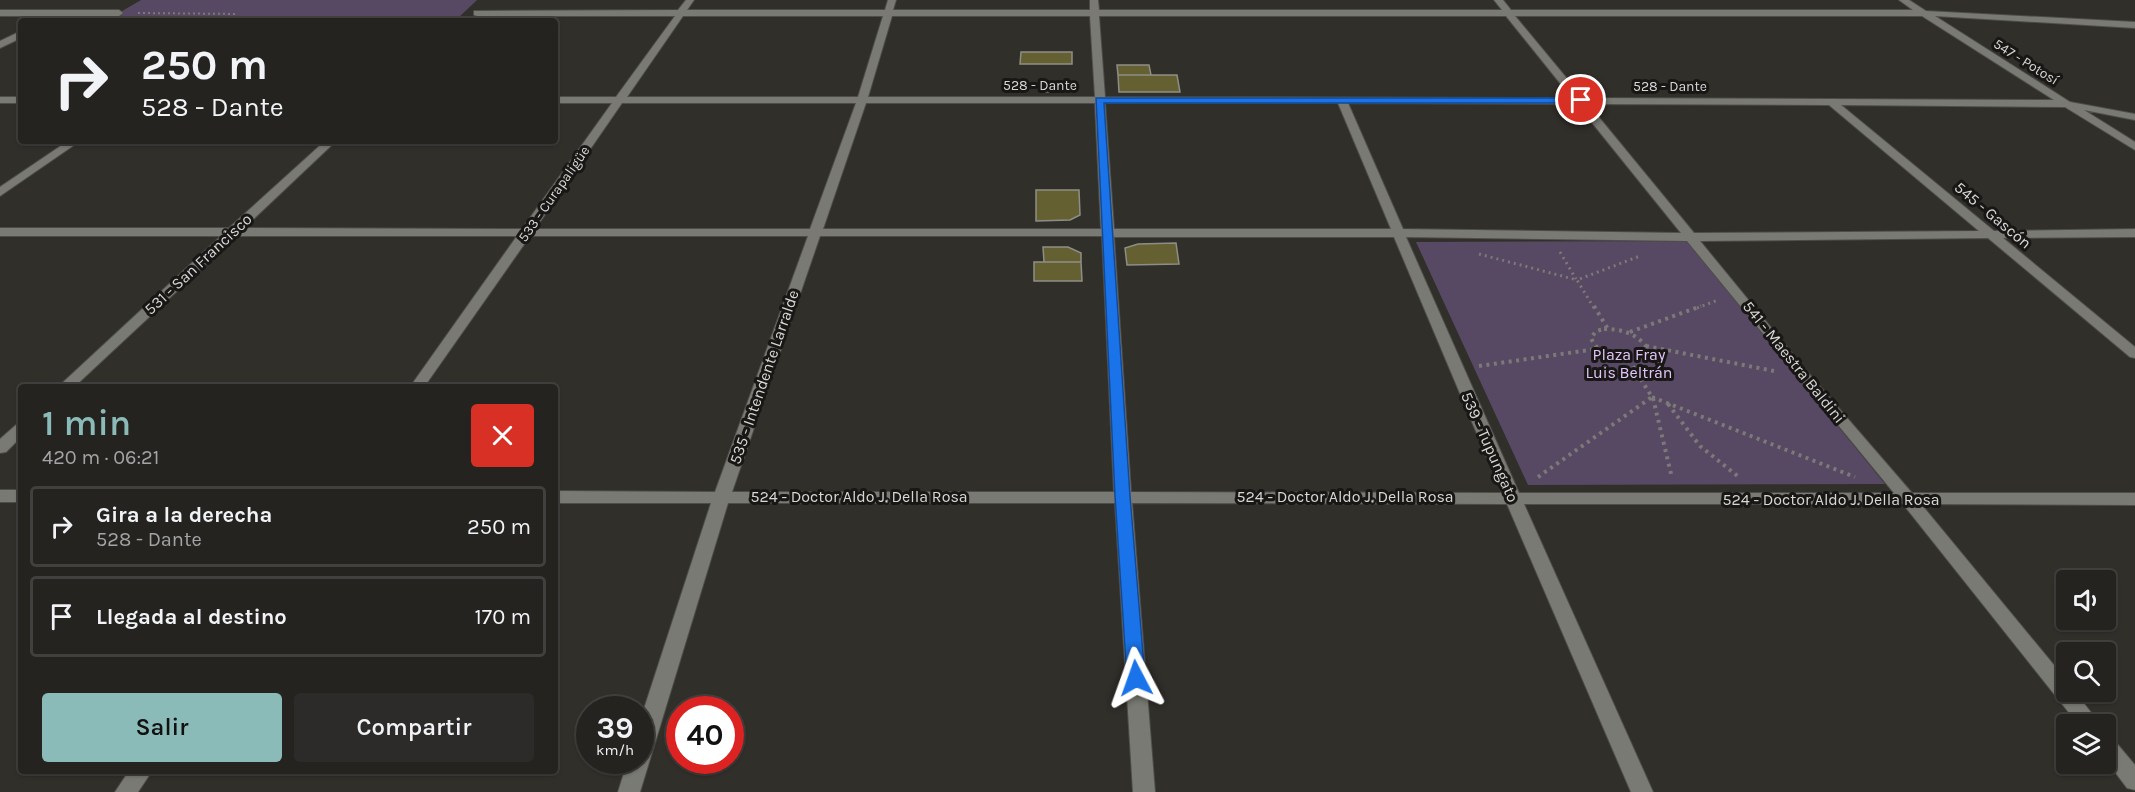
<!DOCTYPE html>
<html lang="es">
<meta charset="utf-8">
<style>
body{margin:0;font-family:Karla,sans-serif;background:#2c2b29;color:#f1f3f6;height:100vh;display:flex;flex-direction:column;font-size:22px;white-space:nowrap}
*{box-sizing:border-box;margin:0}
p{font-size:20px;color:#a3a4a5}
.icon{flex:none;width:33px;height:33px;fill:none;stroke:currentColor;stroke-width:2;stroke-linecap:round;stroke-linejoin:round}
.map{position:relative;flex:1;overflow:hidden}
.details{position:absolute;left:18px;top:384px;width:540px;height:390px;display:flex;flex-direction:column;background:#242320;border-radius:6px;box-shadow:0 2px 4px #0004,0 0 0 2px #41403e}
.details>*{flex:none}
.banner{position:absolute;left:18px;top:18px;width:540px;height:126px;border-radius:6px;box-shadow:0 2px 4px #0004,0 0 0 2px #41403e;background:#242320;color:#f1f3f6;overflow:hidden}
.fabs{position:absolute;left:2056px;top:570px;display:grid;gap:12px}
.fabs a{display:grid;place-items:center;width:60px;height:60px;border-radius:6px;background:#242320;box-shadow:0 2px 4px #0004,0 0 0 2px #41403e;font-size:30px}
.speed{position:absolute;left:576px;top:696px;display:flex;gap:12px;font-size:30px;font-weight:700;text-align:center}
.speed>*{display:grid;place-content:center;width:78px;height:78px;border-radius:50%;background:#242320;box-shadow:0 2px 4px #0004,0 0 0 2px #41403e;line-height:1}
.speed small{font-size:15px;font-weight:400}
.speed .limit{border:9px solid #d22;background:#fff;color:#111}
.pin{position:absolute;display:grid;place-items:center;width:51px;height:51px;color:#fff;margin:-26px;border:3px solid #fff;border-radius:50%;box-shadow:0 2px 6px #0007}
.me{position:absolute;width:66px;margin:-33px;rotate:356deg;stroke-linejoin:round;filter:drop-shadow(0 0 4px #0008)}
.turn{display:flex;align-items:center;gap:21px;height:126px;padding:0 24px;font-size:27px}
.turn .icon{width:78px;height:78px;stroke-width:2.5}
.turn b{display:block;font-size:42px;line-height:51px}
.round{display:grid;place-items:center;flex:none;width:63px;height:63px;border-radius:6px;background:#2c2b29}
.headline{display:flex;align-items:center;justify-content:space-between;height:102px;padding:0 24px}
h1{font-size:36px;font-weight:600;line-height:45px;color:#8bbbb9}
.cta{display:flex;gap:12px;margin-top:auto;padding:12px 24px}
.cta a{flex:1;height:69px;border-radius:6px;background:#8bbbb9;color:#111;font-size:24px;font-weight:600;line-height:69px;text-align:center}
.cta a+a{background:#2c2b29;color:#f1f3f6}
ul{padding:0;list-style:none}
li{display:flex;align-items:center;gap:18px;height:81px;margin:0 12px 9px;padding:0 12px;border:3px solid #41403e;border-radius:6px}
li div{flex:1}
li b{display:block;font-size:22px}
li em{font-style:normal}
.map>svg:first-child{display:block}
.green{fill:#574863}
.building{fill:#646031;stroke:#8e8e88;stroke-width:1.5}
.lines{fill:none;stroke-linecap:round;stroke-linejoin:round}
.minor-casing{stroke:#4e4d49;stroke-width:2}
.path-far2{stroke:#7b7a76;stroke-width:2;stroke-dasharray:2 3;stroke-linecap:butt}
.path-far1{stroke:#7b7a76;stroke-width:3;stroke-dasharray:2 4;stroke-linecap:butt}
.path{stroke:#7b7a76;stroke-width:4;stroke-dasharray:3 4.5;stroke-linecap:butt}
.minor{fill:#7a7a74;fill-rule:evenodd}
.route{fill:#1a73e8;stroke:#114b97;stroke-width:1.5}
.labels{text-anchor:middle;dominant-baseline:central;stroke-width:6;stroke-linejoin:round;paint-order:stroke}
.far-street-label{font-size:14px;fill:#d8d7d4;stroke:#181715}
.street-label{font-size:16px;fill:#d8d7d4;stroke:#181715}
.park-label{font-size:16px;fill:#e1c5f9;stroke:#181715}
</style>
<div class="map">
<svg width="2135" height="792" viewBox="0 0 2135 792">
<rect width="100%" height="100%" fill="#302f2a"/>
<path class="green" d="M141,0H477L455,21H105Z
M1687,241L1885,484L1528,485L1416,242Z"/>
<path class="building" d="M1021,52H1072V64H1020Z
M1117,65H1149L1151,75H1118Z
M1118,75H1177L1180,92H1119Z
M1046,85H1075L1076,89L1046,92Z
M1036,190H1079L1080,215L1070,220L1036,221Z
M1176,243L1179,264L1127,265L1125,248L1138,244Z
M1043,247H1068L1081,253V262H1044Z
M1034,262H1081L1082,281H1034Z"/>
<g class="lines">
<defs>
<path id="minor" d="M686,0H694L687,10H885L888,0H896L893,10H1090V0H1098L1099,10H1502L1494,0H1503L1511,10H1913L1899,0H1909L1926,11L2135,22V28L1935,16L2070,102L2135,114V120L2084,110L2135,142V150L2065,107L1841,105L1994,231L2135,229V237L2003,238L2135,347V358L2130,357L1988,238L1700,241L1810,375L1912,493H2135V505L1921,504L2067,681V692H2075L2100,724H2078L1903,504H1524L1653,792H1631L1507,504L1132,503L1155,792H1133L1115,503H728L640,792H618L628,760H640V721L711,503H555V491L715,492L808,236H530L424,387H410L517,236H236L74,387H58L221,236H0V228H229L325,141H336L244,228L522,229L612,103H555V97H616L675,16H477L474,15V11L678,10ZM683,16H883L858,97H627ZM892,16H1090L1095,97H868ZM1099,16H1506L1572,98L1105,97ZM1515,16H1922L2054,100L1583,98ZM622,103H856L810,229H535ZM866,103H1095L1101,229H823ZM1105,103H1338L1391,229H1114ZM1348,103L1577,104L1681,233L1403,229ZM1588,104L1829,105L1979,231L1694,233ZM820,236H1102L1114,492H732ZM1114,237H1394L1502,493L1131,492ZM1406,237L1687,241L1894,493H1519Z
M0,10H119L123,13L119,16H0Z
M21,31V38L0,48V41Z
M0,97H21V103H0Z
M68,141H80L0,196V187Z
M21,423V437L6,452L0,453V439L16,425Z
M0,490H21V502H0Z
M2106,736L2113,739L2135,765V790L2127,788L2106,760Z
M129,771H152L138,792H115Z"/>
</defs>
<use href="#minor" class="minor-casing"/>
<path class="path-far2" d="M138,13L238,14"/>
<path class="path-far1" d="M1560,252L1576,279
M1479,254L1577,280
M1594,308L1577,280L1640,256
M1697,308L1718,300"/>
<path class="path" d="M1594,306L1608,329
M1604,329C1621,329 1635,333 1646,346L1644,354C1625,362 1600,359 1591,338L1596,331Z
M1630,332L1701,306
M1646,346L1774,371
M1479,366L1596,349
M1652,397L1855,477
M1653,398L1672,478
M1668,404L1700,446L1740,478
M1538,477L1652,397L1628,359"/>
<use href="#minor" class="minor"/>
</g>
<path class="route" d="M1096,98H1581L1586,100L1581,103H1104L1130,496L1145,678L1142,683L1136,685L1130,683L1127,678L1115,496Z"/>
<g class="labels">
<g class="far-street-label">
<text transform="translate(2026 62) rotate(32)">547 - Potosí</text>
<text x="1040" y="85">528 - Dante</text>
<text x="1670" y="86">528 - Dante</text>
<text transform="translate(554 194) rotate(-55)">533 - Curapaligüe</text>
</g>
<g class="street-label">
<text transform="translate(1993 215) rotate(40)">545 - Gascón</text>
<text transform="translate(198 264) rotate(-43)">531 - San Francisco</text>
<text transform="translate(1794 362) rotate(51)">541 - Maestra Baldini</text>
<text transform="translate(764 377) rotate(-71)">535 - Intendente Larralde</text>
<text transform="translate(1490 447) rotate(66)">539 - Tupungato</text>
<text x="859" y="496">524 - Doctor Aldo J. Della Rosa</text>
<text x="1345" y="496">524 - Doctor Aldo J. Della Rosa</text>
<text x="1831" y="499">524 - Doctor Aldo J. Della Rosa</text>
</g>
<g class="park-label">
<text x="1629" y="354">Plaza Fray<tspan x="1629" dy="18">Luis Beltrán</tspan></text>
</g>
</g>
</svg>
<div class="fabs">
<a><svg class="icon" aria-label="sound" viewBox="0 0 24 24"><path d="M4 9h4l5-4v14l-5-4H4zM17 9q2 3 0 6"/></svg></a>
<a><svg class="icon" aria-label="search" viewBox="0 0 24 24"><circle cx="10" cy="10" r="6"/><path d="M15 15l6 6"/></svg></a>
<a><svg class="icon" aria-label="layers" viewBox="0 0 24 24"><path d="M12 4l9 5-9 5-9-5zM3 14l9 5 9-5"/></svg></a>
</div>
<div class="speed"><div>39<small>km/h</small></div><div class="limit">40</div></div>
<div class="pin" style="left:1581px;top:100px;background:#d93025"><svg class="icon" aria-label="arrive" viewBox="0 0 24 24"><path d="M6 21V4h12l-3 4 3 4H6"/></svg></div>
<svg class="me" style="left:1136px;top:678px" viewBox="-20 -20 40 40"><path d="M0-17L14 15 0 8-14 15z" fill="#1a73e8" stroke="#fff" stroke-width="4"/></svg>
<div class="banner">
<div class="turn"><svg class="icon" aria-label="right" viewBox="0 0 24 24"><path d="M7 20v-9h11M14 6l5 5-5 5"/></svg><div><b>250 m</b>528 - Dante</div></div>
</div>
<section class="details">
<div class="headline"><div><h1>1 min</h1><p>420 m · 06:21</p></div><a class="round" style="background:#d93025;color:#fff"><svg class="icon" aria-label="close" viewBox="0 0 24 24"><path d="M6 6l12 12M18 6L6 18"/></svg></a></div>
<ul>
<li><svg class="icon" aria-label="right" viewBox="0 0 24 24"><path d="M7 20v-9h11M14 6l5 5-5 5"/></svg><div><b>Gira a la derecha</b><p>528 - Dante</p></div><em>250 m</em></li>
<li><svg class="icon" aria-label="arrive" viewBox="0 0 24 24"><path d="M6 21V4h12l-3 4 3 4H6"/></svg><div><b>Llegada al destino</b></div><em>170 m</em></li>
</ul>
<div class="cta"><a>Salir</a><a>Compartir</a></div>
</section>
</div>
